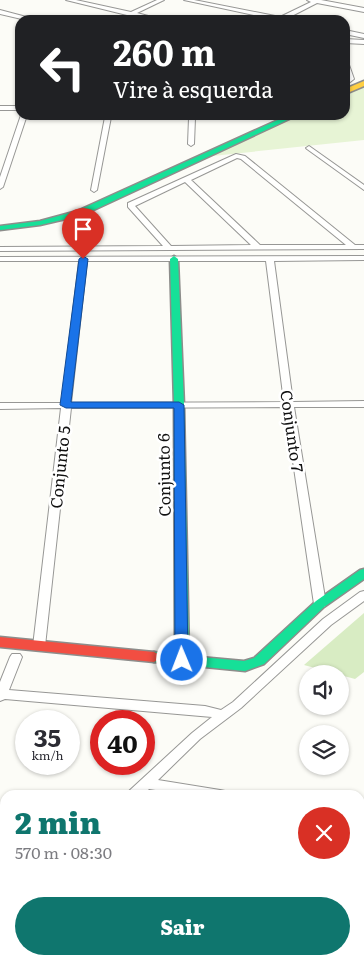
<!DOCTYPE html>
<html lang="pt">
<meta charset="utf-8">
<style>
body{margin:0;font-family:Literata,serif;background:#f7f7f7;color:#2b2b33;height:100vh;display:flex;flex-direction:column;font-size:19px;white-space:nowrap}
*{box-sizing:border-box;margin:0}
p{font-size:16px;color:#7c7c81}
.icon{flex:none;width:28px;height:28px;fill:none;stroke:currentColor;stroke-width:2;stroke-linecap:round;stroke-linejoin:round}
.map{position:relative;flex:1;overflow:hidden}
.sheet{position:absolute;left:0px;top:790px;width:365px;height:175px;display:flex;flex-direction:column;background:#fff;border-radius:15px 15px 0 0;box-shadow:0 1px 4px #0004}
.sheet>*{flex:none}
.top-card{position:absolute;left:15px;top:15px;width:335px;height:105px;border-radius:15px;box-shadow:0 1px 4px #0004;background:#202124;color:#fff;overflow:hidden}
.fabs{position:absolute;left:299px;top:665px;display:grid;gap:10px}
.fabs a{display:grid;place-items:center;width:50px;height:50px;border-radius:50%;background:#fff;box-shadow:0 1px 4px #0004;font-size:25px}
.speed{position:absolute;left:15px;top:710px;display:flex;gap:10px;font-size:25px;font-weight:700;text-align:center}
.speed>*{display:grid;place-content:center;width:65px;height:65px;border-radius:50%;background:#fff;box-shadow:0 1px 4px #0004;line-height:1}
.speed small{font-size:12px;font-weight:400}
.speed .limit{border:8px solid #d22;background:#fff;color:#111}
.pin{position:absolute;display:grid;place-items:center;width:42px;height:42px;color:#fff;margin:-51px -21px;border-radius:50% 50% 50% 0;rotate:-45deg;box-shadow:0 0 5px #0007}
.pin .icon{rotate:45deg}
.me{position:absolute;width:55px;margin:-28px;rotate:359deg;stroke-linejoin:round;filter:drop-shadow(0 0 4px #0008)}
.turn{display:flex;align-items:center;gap:18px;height:105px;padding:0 15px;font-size:22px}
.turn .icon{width:65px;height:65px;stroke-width:2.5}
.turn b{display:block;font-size:35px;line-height:42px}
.round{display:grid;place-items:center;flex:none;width:52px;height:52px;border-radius:26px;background:#f7f7f7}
.head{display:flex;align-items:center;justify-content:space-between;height:85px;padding:0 15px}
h1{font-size:30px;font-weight:800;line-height:38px;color:#0f766e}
.action{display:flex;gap:10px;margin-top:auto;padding:10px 15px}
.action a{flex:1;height:58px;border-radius:30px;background:#0f766e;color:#fff;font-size:20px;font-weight:800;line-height:58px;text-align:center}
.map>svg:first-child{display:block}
.green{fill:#e7f4d5}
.forest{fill:#d8ecc3}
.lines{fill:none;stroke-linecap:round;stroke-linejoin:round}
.street-casing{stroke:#979795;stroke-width:2}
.fast-casing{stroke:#8d8d8b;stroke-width:3}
.slow-casing{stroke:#8d8d8b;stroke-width:3}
.jam-casing{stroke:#8d8d8b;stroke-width:3}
.street{fill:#fffffe;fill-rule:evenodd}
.fast{fill:#16e098;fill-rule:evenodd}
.slow{fill:#ffcf43;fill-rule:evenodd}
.jam{fill:#f24e42;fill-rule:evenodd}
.route{fill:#1a73e8;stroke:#114b97}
.labels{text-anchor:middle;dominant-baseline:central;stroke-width:5;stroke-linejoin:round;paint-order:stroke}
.street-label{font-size:16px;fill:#111;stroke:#fff}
</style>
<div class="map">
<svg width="364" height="965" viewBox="0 0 364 965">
<rect width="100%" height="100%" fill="#fcfcf7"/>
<path class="green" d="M364,83V140L203,157L293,115H345V91Z"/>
<path class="forest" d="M364,613V672L355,679L304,665Z"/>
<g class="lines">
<defs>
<path id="street" d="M66,0H76L131,12L157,0H164L137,13L163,20H153L131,16Z
M184,0H194L280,17L311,2L307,0H321L364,8V12L317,3L286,19L288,20H277Z
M0,10L34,19L35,20H26L0,14Z
M345,30L364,34V38L345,34Z
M345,39L364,40V44L345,43Z
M345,60L348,62L354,79L345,86V81L348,79L345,70Z
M0,106H20V110H0Z
M21,115H27L3,187L0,189V177Z
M95,115H278L258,119L195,118L194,144L191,146L188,144L189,118L111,117L97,190L94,192L91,190L105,117Z
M309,146L364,185V190L307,149L306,148Z
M236,154L245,156L355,245H364V249L0,251V247L163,246L128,207V203ZM237,158L241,159L346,245H260L191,180ZM185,182L251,245L171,246L135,206Z
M364,256V260L274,261L293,402L364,401V407H294L326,604L324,607H316L314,604L285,407L71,408L45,646L43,649H35L33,646L61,408L0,409V403H62L79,261H0V257ZM87,261H266L284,402L71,403Z
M364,591V601L331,625L241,708L200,739L158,780L220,790L225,791L227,795H188L149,789L143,795H127L129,791L192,733L212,717L5,699L0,701V682L10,657L12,654H20L22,657L9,690L205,706L221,710L233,702L323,619L360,592Z
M0,838H5V850H0Z
M0,858L5,859V871L0,870Z
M46,960H60L59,965H45Z
M207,960H221L220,965H206Z"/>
<path id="fast" d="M289,115H298L83,215L40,225L0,230V226L40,221L77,211Z
M174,256L178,259L184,405L189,656L244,661L254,658L316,601L360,570L364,569V579L324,607L264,664L245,671L154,662L149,660L147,657L149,654L154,652L175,654L174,405L170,259Z"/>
<path id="slow" d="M364,81V86L345,94V89Z"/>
<path id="jam" d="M0,637L154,652L159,654L161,657L159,660L154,662L0,647Z"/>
</defs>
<use href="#street" class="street-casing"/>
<use href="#fast" class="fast-casing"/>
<use href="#slow" class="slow-casing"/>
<use href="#jam" class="jam-casing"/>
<use href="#street" class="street"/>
<use href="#fast" class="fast"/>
<use href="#slow" class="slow"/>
<use href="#jam" class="jam"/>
</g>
<path class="route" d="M83,256L88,259L71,402H179L184,405L188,660L187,663H177L175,660L174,408H66L60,405L79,259Z"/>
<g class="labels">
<g class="street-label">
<text transform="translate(293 431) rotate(82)">Conjunto 7</text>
<text transform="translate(59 467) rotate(-84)">Conjunto 5</text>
<text transform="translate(163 475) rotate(-91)">Conjunto 6</text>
</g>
</g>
</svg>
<div class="fabs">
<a><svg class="icon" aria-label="sound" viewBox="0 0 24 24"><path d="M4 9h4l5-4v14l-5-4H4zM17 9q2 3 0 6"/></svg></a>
<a><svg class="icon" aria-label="layers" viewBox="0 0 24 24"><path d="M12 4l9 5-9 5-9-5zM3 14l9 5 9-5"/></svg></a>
</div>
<div class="speed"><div>35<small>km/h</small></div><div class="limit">40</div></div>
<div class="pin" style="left:83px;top:259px;background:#d93025"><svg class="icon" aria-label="arrive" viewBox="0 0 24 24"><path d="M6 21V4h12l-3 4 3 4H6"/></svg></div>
<svg class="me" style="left:182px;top:660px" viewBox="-20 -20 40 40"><circle r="17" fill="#1a73e8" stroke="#fff" stroke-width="3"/><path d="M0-11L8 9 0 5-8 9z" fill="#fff"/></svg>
<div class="top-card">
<div class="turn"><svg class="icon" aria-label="left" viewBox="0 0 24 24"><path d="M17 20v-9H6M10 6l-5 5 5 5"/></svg><div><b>260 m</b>Vire à esquerda</div></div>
</div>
<section class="sheet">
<div class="head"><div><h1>2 min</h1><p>570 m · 08:30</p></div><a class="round" style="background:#d93025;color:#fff"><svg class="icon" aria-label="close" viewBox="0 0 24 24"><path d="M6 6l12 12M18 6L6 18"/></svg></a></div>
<div class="action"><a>Sair</a></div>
</section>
</div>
